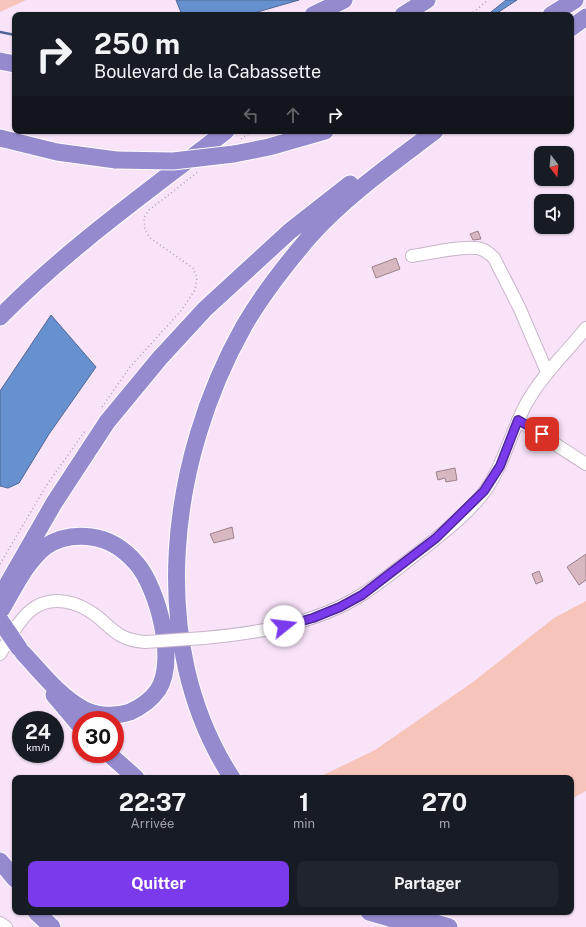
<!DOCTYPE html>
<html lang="fr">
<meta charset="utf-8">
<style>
body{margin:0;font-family:"Public Sans",sans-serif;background:#20242c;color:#f1f3f6;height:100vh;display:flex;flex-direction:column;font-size:15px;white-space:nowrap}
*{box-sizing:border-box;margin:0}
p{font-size:13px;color:#9ea1a6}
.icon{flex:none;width:22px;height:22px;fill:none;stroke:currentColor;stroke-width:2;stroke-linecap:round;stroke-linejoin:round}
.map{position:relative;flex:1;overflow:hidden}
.details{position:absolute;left:12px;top:775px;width:562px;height:140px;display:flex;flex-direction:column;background:#171b24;border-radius:8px;box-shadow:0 1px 3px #0004}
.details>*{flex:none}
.guide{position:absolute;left:12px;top:12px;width:562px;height:122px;border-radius:8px;box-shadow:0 1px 3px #0004;background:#171b24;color:#f1f3f6;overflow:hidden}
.needle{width:26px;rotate:164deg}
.buttons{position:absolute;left:534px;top:146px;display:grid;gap:8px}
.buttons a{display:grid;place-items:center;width:40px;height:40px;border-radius:8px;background:#171b24;box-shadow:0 1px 3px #0004;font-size:20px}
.speed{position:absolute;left:12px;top:711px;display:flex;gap:8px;font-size:20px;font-weight:700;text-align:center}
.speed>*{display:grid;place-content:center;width:52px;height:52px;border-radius:50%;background:#171b24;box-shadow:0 1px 3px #0004;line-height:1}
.speed small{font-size:10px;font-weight:400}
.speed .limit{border:6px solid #d22;background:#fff;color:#111}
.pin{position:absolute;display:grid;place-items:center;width:34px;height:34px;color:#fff;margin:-17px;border-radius:8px;box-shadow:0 2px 6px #0006}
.me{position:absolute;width:44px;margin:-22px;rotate:74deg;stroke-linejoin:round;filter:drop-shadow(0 0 3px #0008)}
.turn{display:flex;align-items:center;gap:14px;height:84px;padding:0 16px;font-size:18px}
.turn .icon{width:52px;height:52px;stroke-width:2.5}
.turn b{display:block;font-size:28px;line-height:34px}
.lanes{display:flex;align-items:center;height:38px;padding:0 16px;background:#0003;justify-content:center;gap:20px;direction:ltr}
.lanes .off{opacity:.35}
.eta{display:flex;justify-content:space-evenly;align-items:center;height:68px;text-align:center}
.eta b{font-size:24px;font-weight:700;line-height:28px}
.action{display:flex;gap:8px;margin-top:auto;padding:8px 16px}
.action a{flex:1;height:46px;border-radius:8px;background:#7c3aed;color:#fff;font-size:16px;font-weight:700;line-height:46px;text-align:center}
.action a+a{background:#20242c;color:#f1f3f6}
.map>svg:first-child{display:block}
.green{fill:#f7c4ba}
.water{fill:#6690ce;stroke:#4d6896}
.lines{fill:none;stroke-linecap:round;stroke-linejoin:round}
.stream{stroke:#4d6896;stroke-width:2.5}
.building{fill:#d7b8c1;stroke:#9e828b}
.minor-casing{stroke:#c9b5ca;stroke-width:14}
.highway-casing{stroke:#fff;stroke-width:19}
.path{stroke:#b0a0b1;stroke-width:1.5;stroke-dasharray:1 3;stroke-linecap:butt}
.minor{stroke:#fff;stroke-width:12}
.highway{stroke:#968ace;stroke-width:17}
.minor-bridge-casing{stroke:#c9b5ca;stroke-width:14;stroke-linecap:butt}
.highway-bridge-casing{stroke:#fff;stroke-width:19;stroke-linecap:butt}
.minor-bridge{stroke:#fff;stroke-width:12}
.highway-bridge{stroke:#968ace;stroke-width:17}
.route-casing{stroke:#51269a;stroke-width:10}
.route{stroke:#7c3aed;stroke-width:7}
</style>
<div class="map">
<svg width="586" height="927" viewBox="0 0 586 927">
<rect width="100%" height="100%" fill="#f8e3f9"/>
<path class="green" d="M0,0H26L0,12Z
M586,601V791L571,799V778H317L375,750L473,682L554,618Z"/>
<path class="water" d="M176,0H299L247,15H182Z
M506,0H517L494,15L491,12Z
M51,315L96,367L49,434L19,483L8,488L0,486V391Z"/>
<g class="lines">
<path class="stream" d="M0,32L15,35"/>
</g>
<path class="building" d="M478,231L481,239L473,240L470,234Z
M396,258L400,269L376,278L372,267Z
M455,468L457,480L446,482L445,478L438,480L436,472Z
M232,527L234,538L214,543L210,534Z
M586,554V580L579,585L567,567Z
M539,571L543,581L536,584L532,574Z"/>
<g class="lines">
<defs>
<path id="minor" d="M412,256C427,254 469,244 481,249C487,251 490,254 494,258L519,307L547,372
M518,420L586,464
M204,638C258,633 316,624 363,594C384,580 403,564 423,549C444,532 469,513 485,491C504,464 511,432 526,404C542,375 566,353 586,328
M0,654C9,640 17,622 30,611C51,593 79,602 98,617C115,632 121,640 145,642
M0,923L6,927"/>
<path id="highway" d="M313,15L344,0
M403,15L427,0
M551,15L575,0
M571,28L586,17
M0,61L15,64
M0,138L57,152L116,160
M234,154L269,147L325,131
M0,317C69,247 149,191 226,131
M0,597L54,503L107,422L159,359L205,309L290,231L350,184
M0,612C13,591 25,563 45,547C58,538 75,535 91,537C109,539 125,550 137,564C158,589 177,661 158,690C151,700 141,707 130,712C114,717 97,716 83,709C59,696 41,672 23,653
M54,695L81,727
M109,754L136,778
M232,778C145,644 169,459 244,326C263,293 287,263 311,235C347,195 393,163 435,131
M0,861L15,879
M36,912L52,927
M369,912L420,927
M408,915L449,927"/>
</defs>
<use href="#minor" class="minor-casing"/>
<use href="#highway" class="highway-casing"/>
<path class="path" d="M470,15L488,0
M241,139L252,131
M102,407L130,367L180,312L195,290L197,278L193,268L150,238L145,230L144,218L149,210L198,172
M0,564L46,486L85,431"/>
<use href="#minor" class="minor"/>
<use href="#highway" class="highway"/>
<defs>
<path id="minor-bridge" d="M145,642L204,638"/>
<path id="highway-bridge" d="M116,160L173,161L234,154
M0,620L19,648"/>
</defs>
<use href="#minor-bridge" class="minor-bridge-casing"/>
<use href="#highway-bridge" class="highway-bridge-casing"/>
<use href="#minor-bridge" class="minor-bridge"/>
<use href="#highway-bridge" class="highway-bridge"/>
</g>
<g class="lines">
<defs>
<path id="route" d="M284,626L313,618L340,607L362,595L436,538L484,491L500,466L518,420L542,434"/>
</defs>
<use href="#route" class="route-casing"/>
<use href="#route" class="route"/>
</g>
</svg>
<div class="buttons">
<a><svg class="needle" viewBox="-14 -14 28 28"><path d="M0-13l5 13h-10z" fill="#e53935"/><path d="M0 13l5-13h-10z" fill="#9ea1a6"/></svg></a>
<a><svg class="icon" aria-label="sound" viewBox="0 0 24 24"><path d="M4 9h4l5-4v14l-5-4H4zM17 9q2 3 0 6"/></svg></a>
</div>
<div class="speed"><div>24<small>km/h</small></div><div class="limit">30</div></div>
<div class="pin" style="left:542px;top:434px;background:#d93025"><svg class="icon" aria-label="arrive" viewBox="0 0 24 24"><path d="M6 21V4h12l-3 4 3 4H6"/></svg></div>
<svg class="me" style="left:284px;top:626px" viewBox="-20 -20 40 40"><circle r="19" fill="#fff"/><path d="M0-13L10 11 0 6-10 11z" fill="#7c3aed"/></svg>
<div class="guide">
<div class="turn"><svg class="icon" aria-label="right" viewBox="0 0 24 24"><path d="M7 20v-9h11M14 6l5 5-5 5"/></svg><div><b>250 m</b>Boulevard de la Cabassette</div></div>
<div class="lanes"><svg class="icon off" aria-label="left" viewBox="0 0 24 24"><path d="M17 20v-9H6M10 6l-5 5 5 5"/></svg><svg class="icon off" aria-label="ahead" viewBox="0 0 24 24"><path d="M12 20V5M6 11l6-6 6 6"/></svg><svg class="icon" aria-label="right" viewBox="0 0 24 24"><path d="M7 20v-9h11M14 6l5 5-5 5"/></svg></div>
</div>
<section class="details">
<div class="eta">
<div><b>22:37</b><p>Arrivée</p></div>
<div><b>1</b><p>min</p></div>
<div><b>270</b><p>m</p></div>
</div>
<div class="action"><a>Quitter</a><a>Partager</a></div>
</section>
</div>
